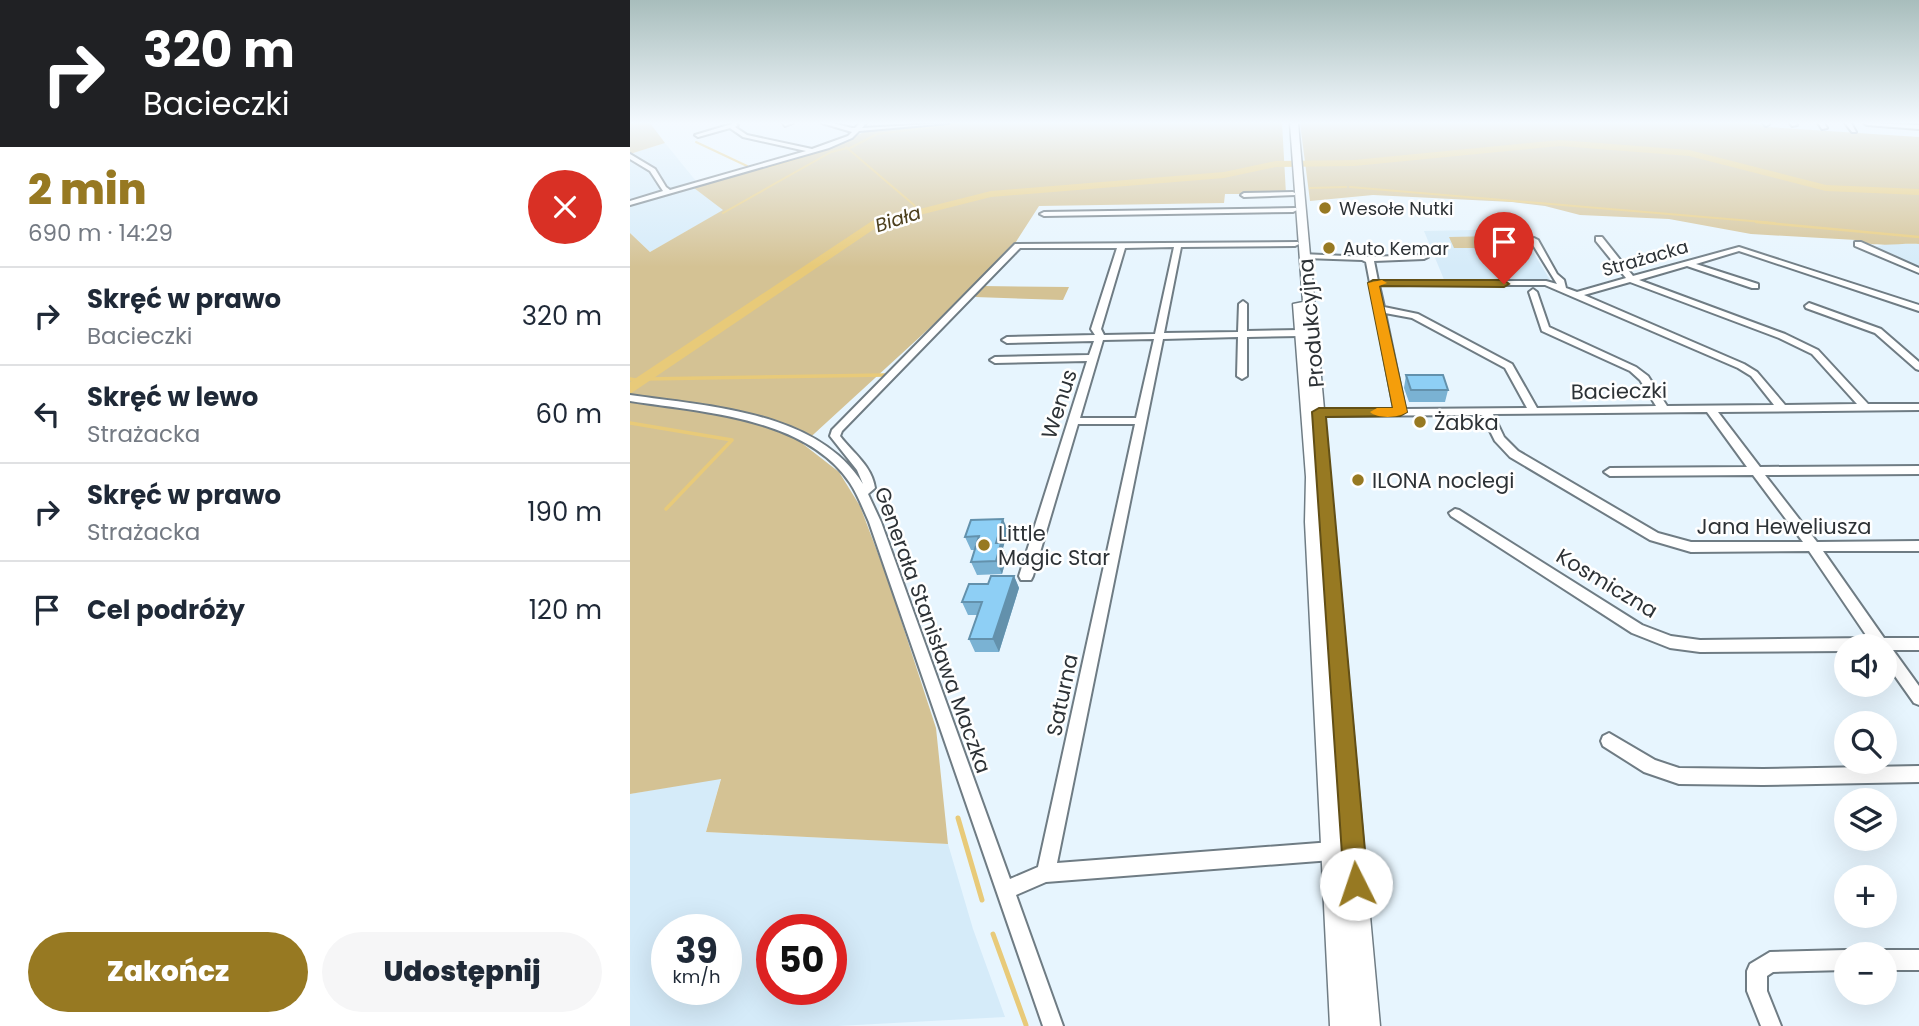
<!DOCTYPE html>
<html lang="pl">
<meta charset="utf-8">
<style>
body{margin:0;font-family:Poppins,sans-serif;background:#f6f6f7;color:#1f2937;height:100vh;display:flex;flex-direction:column;font-size:26px;white-space:nowrap}
*{box-sizing:border-box;margin:0}
p{font-size:23px;color:#747a83}
.icon{flex:none;width:38px;height:38px;fill:none;stroke:currentColor;stroke-width:2;stroke-linecap:round;stroke-linejoin:round}
.map{position:relative;flex:1;overflow:hidden}
.panel{display:flex;flex-direction:column;background:#fff;width:630px}
.panel>*{flex:none}
.top-card{background:#202124;color:#fff;overflow:hidden}
.fabs{position:absolute;left:1204px;top:634px;display:grid;gap:14px}
.fabs a{display:grid;place-items:center;width:63px;height:63px;border-radius:50%;background:#fff;box-shadow:0 7px 28px #0002;font-size:35px}
.speed{position:absolute;left:21px;top:914px;display:flex;gap:14px;font-size:35px;font-weight:700;text-align:center}
.speed>*{display:grid;place-content:center;width:91px;height:91px;border-radius:50%;background:#fff;box-shadow:0 7px 28px #0002;line-height:1}
.speed small{font-size:18px;font-weight:400}
.speed .limit{border:10px solid #d22;background:#fff;color:#111}
.pin{position:absolute;display:grid;place-items:center;width:60px;height:60px;color:#fff;margin:-72px -30px;border-radius:50% 50% 50% 0;rotate:-45deg;box-shadow:0 0 7px #0007}
.pin .icon{rotate:45deg}
.me{position:absolute;width:77px;margin:-38px;rotate:356deg;stroke-linejoin:round;filter:drop-shadow(0 0 5px #0008)}
.turn{display:flex;align-items:center;gap:24px;height:147px;padding:0 28px;font-size:32px}
.turn .icon{width:91px;height:91px;stroke-width:2.5}
.turn b{display:block;font-size:49px;line-height:60px}
.round{display:grid;place-items:center;flex:none;width:74px;height:74px;border-radius:37px;background:#f6f6f7}
.summary{display:flex;align-items:center;justify-content:space-between;height:119px;padding:0 28px}
h1{font-size:42px;font-weight:800;line-height:52px;color:#977922}
.action{display:flex;gap:14px;margin-top:auto;padding:14px 28px}
.action a{flex:1;height:80px;border-radius:42px;background:#977922;color:#fff;font-size:28px;font-weight:800;line-height:80px;text-align:center}
.action a+a{background:#f6f6f7;color:#1f2937}
ul{padding:0;list-style:none}
li{display:flex;align-items:center;gap:21px;height:98px;padding:0 28px;border-top:2px solid #e0e1e3}
li div{flex:1}
li b{display:block;font-size:26px}
li em{font-style:normal}
main{display:flex;flex:1;min-height:0}
.map>svg:first-child{display:block}
.built{fill:#d5ebf9;fill-rule:evenodd}
.green{fill:#d4c294}
.lines{fill:none;stroke-linecap:round;stroke-linejoin:round}
.stream-far3{stroke:#e8ca79;stroke-width:2}
.stream-far2{stroke:#e8ca79;stroke-width:2.5}
.stream-far1{stroke:#e8ca79;stroke-width:3.5}
.stream{stroke:#e8ca79;stroke-width:5}
.river{fill:#e8ca79;fill-rule:evenodd}
.minor-casing{stroke:#6f7c84;stroke-width:4}
.major-casing{stroke:#6f7c84;stroke-width:3}
.minor{fill:#fff;fill-rule:evenodd}
.major{fill:#fff;fill-rule:evenodd}
.wall{fill:#7ab2d3}
.shaded-wall{fill:#6391ac}
.building{fill:#8ecff5;stroke:#6391ac;stroke-width:2}
.route{fill:#977922;stroke:#624f16;stroke-width:2}
.slow{fill:#f59e0b}
.poi-dot{fill:#977922;stroke:#fff;stroke-width:2.5}
.labels{text-anchor:middle;dominant-baseline:central;stroke-width:5;stroke-linejoin:round;paint-order:stroke}
.far-poi-label{font-size:18px;fill:#2d3236;stroke:#fff;text-anchor:start}
.far-street-label{font-size:18px;fill:#2d3236;stroke:#fff}
.far-water-label{font-size:19px;font-style:italic;fill:#4c3f1c;stroke:#fff}
.street-label{font-size:21px;fill:#2d3236;stroke:#fff}
.poi-label{font-size:21px;fill:#2d3236;stroke:#fff;text-anchor:start}
</style>
<main>
<section class="panel">
<div class="top-card">
<div class="turn"><svg class="icon" aria-label="right" viewBox="0 0 24 24"><path d="M7 20v-9h11M14 6l5 5-5 5"/></svg><div><b>320 m</b>Bacieczki</div></div>
</div>
<div class="summary"><div><h1>2 min</h1><p>690 m · 14:29</p></div><a class="round" style="background:#d93025;color:#fff"><svg class="icon" aria-label="close" viewBox="0 0 24 24"><path d="M6 6l12 12M18 6L6 18"/></svg></a></div>
<ul>
<li><svg class="icon" aria-label="right" viewBox="0 0 24 24"><path d="M7 20v-9h11M14 6l5 5-5 5"/></svg><div><b>Skręć w prawo</b><p>Bacieczki</p></div><em>320 m</em></li>
<li><svg class="icon" aria-label="left" viewBox="0 0 24 24"><path d="M17 20v-9H6M10 6l-5 5 5 5"/></svg><div><b>Skręć w lewo</b><p>Strażacka</p></div><em>60 m</em></li>
<li><svg class="icon" aria-label="right" viewBox="0 0 24 24"><path d="M7 20v-9h11M14 6l5 5-5 5"/></svg><div><b>Skręć w prawo</b><p>Strażacka</p></div><em>190 m</em></li>
<li><svg class="icon" aria-label="arrive" viewBox="0 0 24 24"><path d="M6 21V4h12l-3 4 3 4H6"/></svg><div><b>Cel podróży</b></div><em>120 m</em></li>
</ul>
<div class="action"><a>Zakończ</a><a>Udostępnij</a></div>
</section>
<div class="map">
<svg width="1289" height="1026" viewBox="0 0 1289 1026">
<rect width="100%" height="100%" fill="#e7f5fe"/>
<path class="built" d="M35,143L70,186L64,188L94,210L20,252L0,233V154Z
M889,229L920,280L815,282L794,231Z
M1260,243L1289,244V266L1245,247Z
M91,778L76,832L318,844L343,929L375,1017L208,1026H0V794ZM37,929H96V989H37ZM142,929H201V989H142Z"/>
<path class="green" d="M0,123H20L35,143L0,154Z
M323,123H652L656,194H595L594,203L409,206L382,248L340,291L173,444L209,472L230,506L258,580L306,728L318,844L76,832L91,779L0,794V233L20,252L93,210L64,188L198,149L234,132Z
M670,123H1122L1138,127L1289,137V244C1268,243 1245,248 1226,240L1121,234L1039,219L950,215L915,206L882,202L743,195L680,201Z
M866,236L873,248H824L819,237Z
M352,286L439,287L433,300L345,297Z"/>
<g class="lines">
<path class="stream-far3" d="M0,125L16,126
M247,134L335,123
M66,142L117,166
M216,147L284,205L288,212
M218,149L247,134
M139,167L199,149
M126,170L133,168
M720,187L1145,223
M680,188L716,187
M93,213L201,152L217,148"/>
<path class="stream-far2" d="M1126,222L1289,237"/>
<path class="stream-far1" d="M0,379L12,381
M15,379L255,375
M0,423L102,440L36,509"/>
<path class="stream" d="M328,818L352,900
M363,934L396,1025"/>
<path class="river" d="M930,140L1059,150L1196,185L1289,189V195L1196,191L1059,156L930,146L724,166L646,167L594,178L361,197L250,225L0,394V382L242,221L361,191L594,172L646,161L724,160Z"/>
<defs>
<path id="minor" d="M105,123L108,125L105,127L117,135L182,149L218,136L222,132L192,123H202L222,128H225L230,123H236L232,128L319,123L229,131L222,138L199,148L0,205V201L33,191L20,171L0,159V154L25,169L36,187L40,190L176,151L113,137L100,128L68,137L65,135Z
M153,123H163L155,126Z
M1133,123H1139V124L1136,126Z
M1160,123H1166L1167,125L1162,126Z
M1188,123H1194L1197,128L1192,129Z
M1215,123H1221L1226,132H1222Z
M1234,123L1289,125V129L1237,125Z
M663,192L665,193V195L614,197L611,195L614,193Z
M666,208L667,210L663,212L414,216L410,214L414,212Z
M966,237H972L1003,276L1109,247L1289,305V311L1109,251L1066,264L1128,284V288H1122L1057,266L1009,280L1155,334L1188,350L1238,404H1289V410L1088,412L1130,467L1289,466V474L1135,475L1187,542L1289,541V551H1193L1254,638H1289V650H1263L1289,686V705L1284,703L1255,662V646H1216V651L1070,652L1040,648L1002,633L821,516L819,513L825,509L829,510L1012,625L1041,636L1070,640L1238,638L1179,551L1061,552L1020,540L880,457L865,441L852,415L689,416L684,413L689,410L764,409L736,262L732,260L675,258H672V254L737,257L794,255L798,257L794,259L744,261L748,281H916L927,284L900,240L904,238L908,240L927,274L934,280L936,288L947,292L996,278L966,241ZM1000,282L1149,338L1182,354L1227,404L1155,405L1127,372L1114,364L954,295ZM749,285H915L1108,368L1121,376L1144,405L1037,406L1018,376L1006,367L919,327L907,292L903,289L899,292L912,331L1000,371L1010,380L1026,406L907,408L882,364L788,314L754,307ZM755,313L782,318L875,368L897,408L775,409ZM1077,412L1117,467L980,468L974,472L980,476L1123,475L1173,542H1061L1028,533L888,451L874,437L863,414Z
M668,242L669,244L665,246L551,247L534,333L608,332L609,304L613,301L617,304V331L670,330L675,333L670,336L617,337V376L612,379L607,376L608,337L533,339L427,863L702,842L708,845L711,851L708,857L702,860L416,882L386,895L433,1026H413L239,522C233,509 228,495 220,483C176,417 71,412 0,401V395C76,406 188,411 233,484L227,470L200,436L202,430L385,244ZM544,247L525,334L474,335L471,329L495,248ZM390,248H487L461,329L465,335L377,337L372,340L377,343L464,341L459,355L365,357L360,360L365,363L457,361L389,576L391,580H401L403,576L448,424H505L408,867L380,879L251,522L238,494L245,488C242,466 223,453 210,436L212,431ZM524,339L506,418H450L473,340Z
M1225,242H1231L1289,268V273L1225,246Z
M1179,303L1251,329L1289,362V370L1286,369L1245,333L1176,308L1175,306Z
M979,733L1025,760L1049,768L1133,769L1289,766V782L1133,785L1049,784L1014,772L973,746L971,741L973,736Z
M1216,950L1223,954H1216V970L1143,972L1137,976V991L1151,1026H1131L1117,991V971L1120,964L1140,952Z
M1255,950H1289V970H1255V954H1248Z"/>
<path id="major" d="M660,123H668L750,1026H700L675,522L676,477L663,304L673,302Z"/>
</defs>
<use href="#minor" class="minor-casing"/>
<use href="#major" class="major-casing"/>
<use href="#minor" class="minor"/>
<use href="#major" class="major"/>
</g>
<path class="wall" d="M776,375L818,390L815,402H779L774,388Z
M378,531L373,548L377,556L372,574L347,575L341,562L345,550H341L335,537Z
M384,576L389,588L369,652H345L339,639L347,615H338L332,602Z"/>
<path class="shaded-wall" d="M373,519L378,531L373,548L377,556L372,574L366,561V543Z
M384,576L389,588L369,652L363,639Z"/>
<path class="building" d="M776,375H813L818,390H781Z
M373,519L366,543H371L366,561L341,562L349,536L335,537L341,520Z
M361,576H384L363,639H339L352,602H332L339,584H358Z"/>
<linearGradient id="sky" x2="0" y2="1"><stop stop-color="#a8bdbc"/><stop offset="0.46" stop-color="#f4faff"/><stop offset="1" stop-color="#f4faff" stop-opacity="0"/></linearGradient>
<rect width="1289" height="267" fill="url(#sky)"/>
<path class="route" d="M743,280H874L879,284L874,287L749,286L777,412L770,416L696,417L738,884L734,892L726,896L717,892L714,884L682,412L689,408H763L738,283Z"/>
<path class="slow" d="M752,280L757,283L749,286L777,412C769,418 748,419 740,412L747,408H763L738,283Z"/>
<g class="poi-dot">
<circle cx="695" cy="208" r="7"/>
<circle cx="699" cy="248" r="7"/>
<circle cx="790" cy="422" r="7"/>
<circle cx="728" cy="480" r="7"/>
<circle cx="354" cy="545" r="7"/>
</g>
<g class="labels">
<g class="far-poi-label">
<text x="709" y="208">Wesołe Nutki</text>
<text x="713" y="248">Auto Kemar</text>
</g>
<g class="far-street-label">
<text transform="translate(1015 258) rotate(-16)">Strażacka</text>
</g>
<g class="far-water-label">
<text transform="translate(268 219) rotate(-18)">Biała</text>
</g>
<g class="street-label">
<text transform="translate(681 323) rotate(-95)">Produkcyjna</text>
<text transform="translate(989 391) rotate(-1)">Bacieczki</text>
<text transform="translate(429 404) rotate(-72)">Wenus</text>
<text x="1154" y="526">Jana Heweliusza</text>
<text transform="translate(977 583) rotate(31)">Kosmiczna</text>
<text transform="translate(303 630) rotate(70)">Generała Stanisława Maczka</text>
<text transform="translate(432 695) rotate(-78)">Saturna</text>
</g>
<g class="poi-label">
<text x="804" y="422">Żabka</text>
<text x="742" y="480">ILONA noclegi</text>
<text x="368" y="533">Little<tspan x="368" dy="24">Magic Star</tspan></text>
</g>
</g>
</svg>
<div class="fabs">
<a><svg class="icon" aria-label="sound" viewBox="0 0 24 24"><path d="M4 9h4l5-4v14l-5-4H4zM17 9q2 3 0 6"/></svg></a>
<a><svg class="icon" aria-label="search" viewBox="0 0 24 24"><circle cx="10" cy="10" r="6"/><path d="M15 15l6 6"/></svg></a>
<a><svg class="icon" aria-label="layers" viewBox="0 0 24 24"><path d="M12 4l9 5-9 5-9-5zM3 14l9 5 9-5"/></svg></a>
<a>+</a>
<a>−</a>
</div>
<div class="speed"><div>39<small>km/h</small></div><div class="limit">50</div></div>
<div class="pin" style="left:874px;top:284px;background:#d93025"><svg class="icon" aria-label="arrive" viewBox="0 0 24 24"><path d="M6 21V4h12l-3 4 3 4H6"/></svg></div>
<svg class="me" style="left:726px;top:884px" viewBox="-20 -20 40 40"><circle r="19" fill="#fff"/><path d="M0-13L10 11 0 6-10 11z" fill="#977922"/></svg>
</div>
</main>
